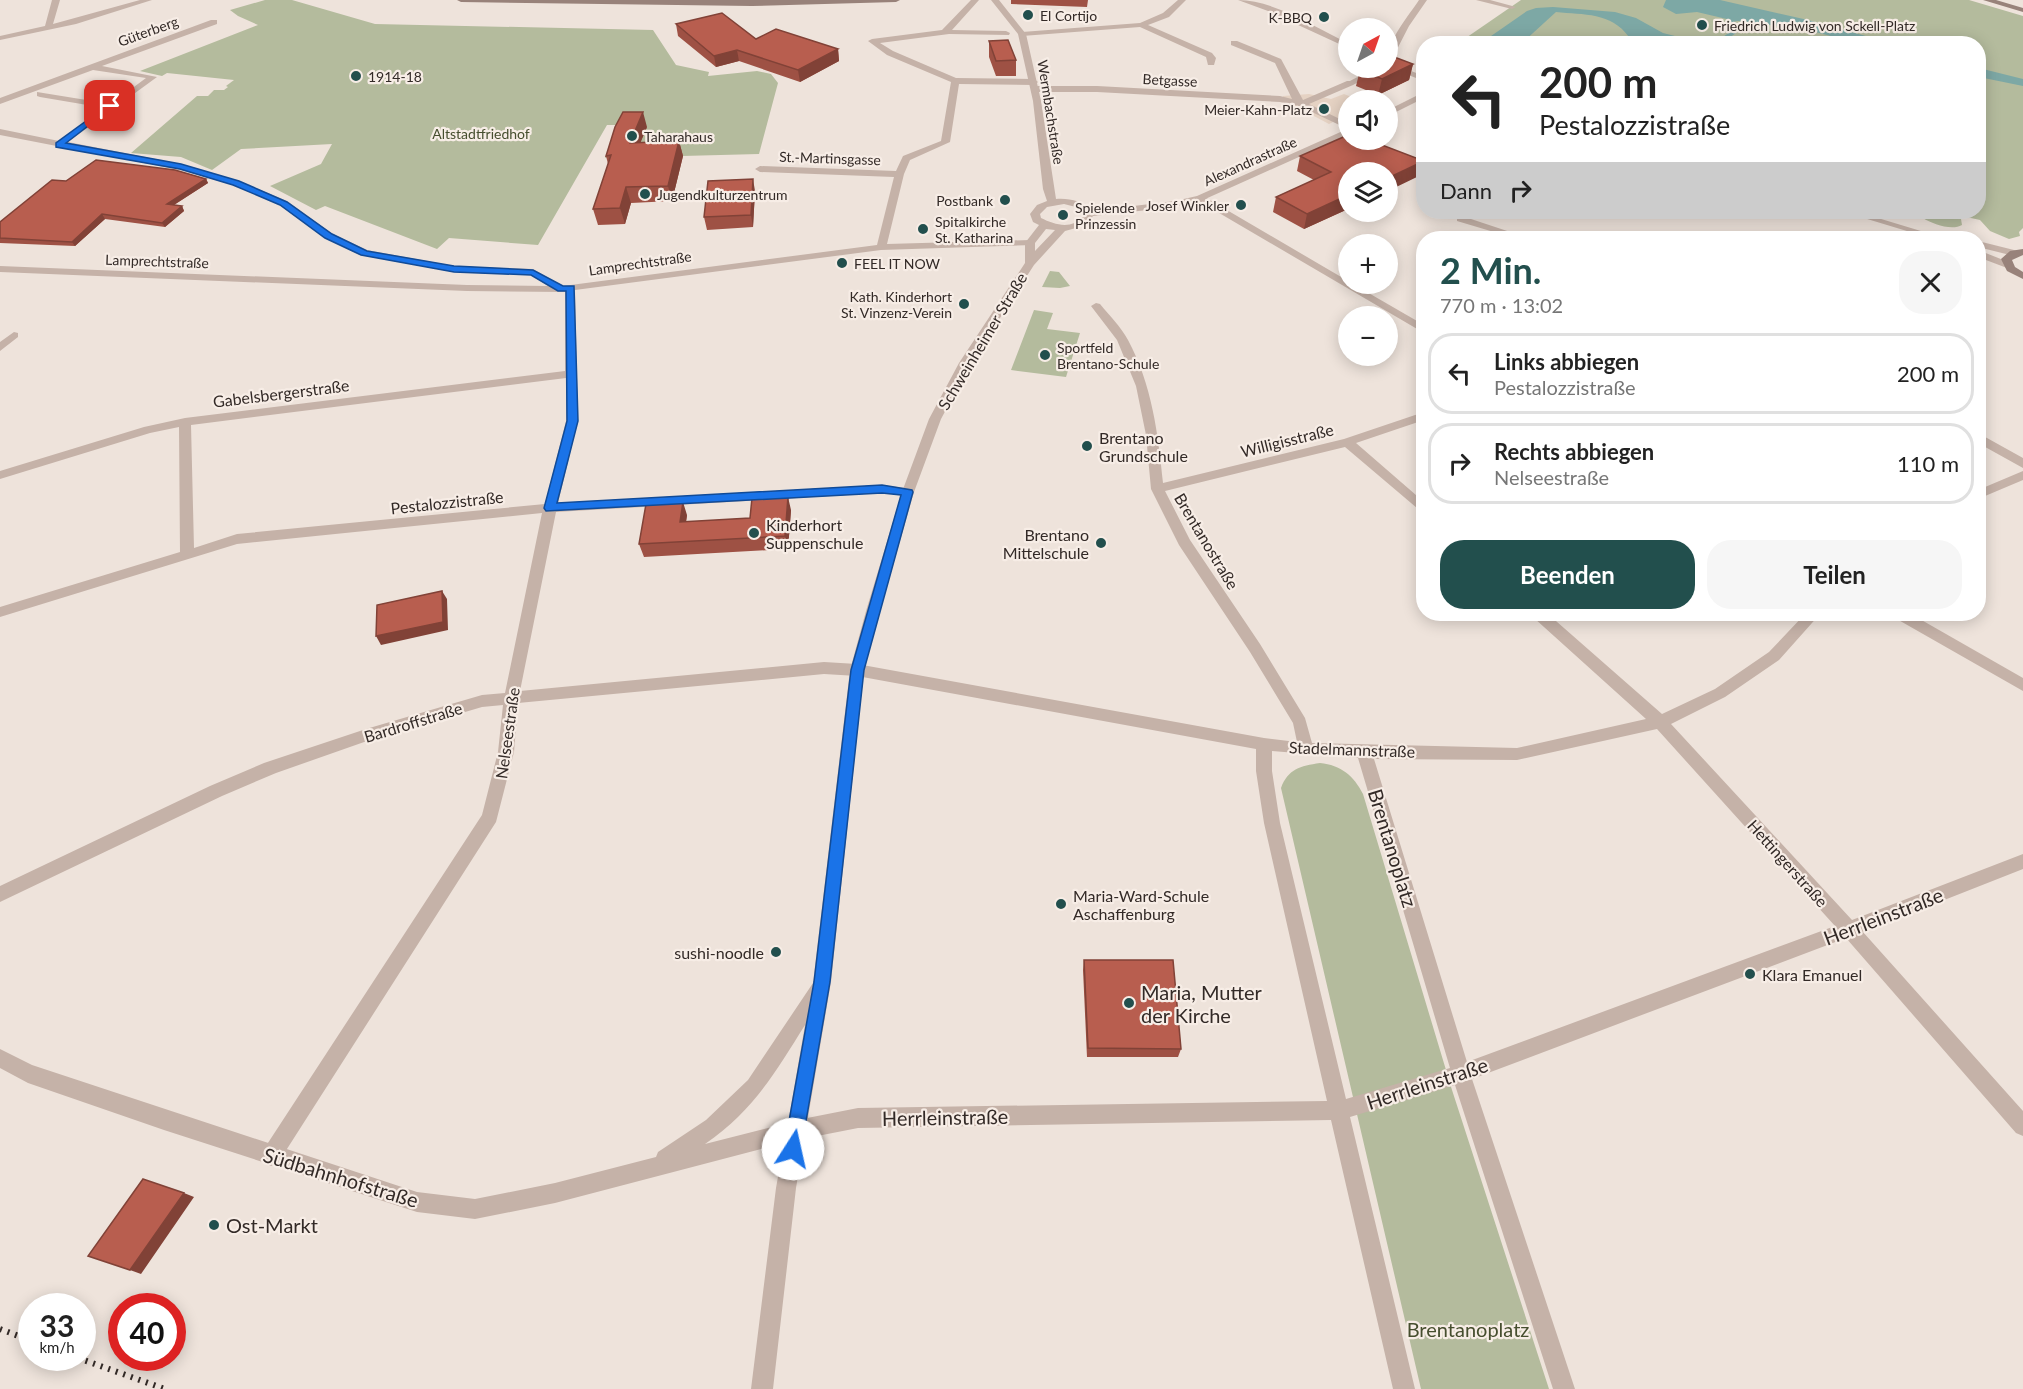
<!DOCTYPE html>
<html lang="de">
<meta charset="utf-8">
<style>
body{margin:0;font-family:Lato,sans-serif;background:#f6f6f6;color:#222;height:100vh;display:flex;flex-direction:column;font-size:22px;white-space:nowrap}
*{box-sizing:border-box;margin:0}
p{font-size:20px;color:#767676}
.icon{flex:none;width:33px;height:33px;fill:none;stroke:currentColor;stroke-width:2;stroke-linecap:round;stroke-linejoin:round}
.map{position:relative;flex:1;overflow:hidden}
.drawer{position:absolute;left:1416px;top:231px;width:570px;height:390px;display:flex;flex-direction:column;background:#fff;border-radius:24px;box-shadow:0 3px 15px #0003}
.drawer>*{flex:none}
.banner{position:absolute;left:1416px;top:36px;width:570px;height:183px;border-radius:24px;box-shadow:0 3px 15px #0003;background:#fff;color:#222;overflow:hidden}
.needle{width:39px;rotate:40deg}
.tools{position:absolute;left:1338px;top:18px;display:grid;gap:12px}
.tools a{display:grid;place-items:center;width:60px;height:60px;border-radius:50%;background:#fff;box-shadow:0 3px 15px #0003;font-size:30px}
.speed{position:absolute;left:18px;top:1293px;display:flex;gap:12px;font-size:30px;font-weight:700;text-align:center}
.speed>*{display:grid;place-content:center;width:78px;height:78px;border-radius:50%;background:#fff;box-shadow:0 3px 15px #0003;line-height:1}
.speed small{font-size:15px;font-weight:400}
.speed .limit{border:9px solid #d22;background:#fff;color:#111}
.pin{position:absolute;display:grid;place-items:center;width:51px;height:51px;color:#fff;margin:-26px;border-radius:12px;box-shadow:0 3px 9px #0006}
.me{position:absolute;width:66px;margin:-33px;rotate:10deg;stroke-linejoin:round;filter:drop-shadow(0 0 4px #0008)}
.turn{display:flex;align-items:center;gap:21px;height:126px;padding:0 24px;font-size:27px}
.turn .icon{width:78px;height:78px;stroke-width:2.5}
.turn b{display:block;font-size:42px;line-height:51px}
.then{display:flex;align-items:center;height:57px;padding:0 24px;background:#0003;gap:12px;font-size:22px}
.round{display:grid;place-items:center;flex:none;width:63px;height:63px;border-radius:24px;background:#f6f6f6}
.overview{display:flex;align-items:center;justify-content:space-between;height:102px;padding:0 24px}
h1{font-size:36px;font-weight:700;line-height:45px;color:#224f4d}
.action{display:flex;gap:12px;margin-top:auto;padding:12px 24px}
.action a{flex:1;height:69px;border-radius:24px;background:#224f4d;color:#fff;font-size:24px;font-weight:700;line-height:69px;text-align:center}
.action a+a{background:#f6f6f6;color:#222}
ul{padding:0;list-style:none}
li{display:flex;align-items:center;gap:18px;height:81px;margin:0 12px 9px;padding:0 12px;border:3px solid #e0e0e0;border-radius:24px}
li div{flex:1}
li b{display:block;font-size:22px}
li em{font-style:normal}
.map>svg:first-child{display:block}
.green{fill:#b4bb9d}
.plaza{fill:#e5d2c3}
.water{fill:#7da8a5}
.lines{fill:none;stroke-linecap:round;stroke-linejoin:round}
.stream{stroke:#7da8a5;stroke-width:4.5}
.pedestrian{fill:#c5b2a8;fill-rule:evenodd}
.minor{fill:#c5b2a8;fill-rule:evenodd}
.tertiary{fill:#c5b2a8;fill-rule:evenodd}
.secondary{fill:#98827a;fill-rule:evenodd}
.rail{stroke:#332a27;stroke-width:6;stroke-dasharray:2 6;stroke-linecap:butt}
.wall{fill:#9e5144}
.shaded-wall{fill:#814237}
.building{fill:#b85e4f;stroke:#814237;stroke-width:1.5}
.route{fill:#1a73e8;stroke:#114b97;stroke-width:1.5}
.poi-dot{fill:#224f4d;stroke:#f7ede6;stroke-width:2}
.labels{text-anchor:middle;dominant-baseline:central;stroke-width:4.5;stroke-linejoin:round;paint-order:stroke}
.far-poi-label{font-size:14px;fill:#332a27;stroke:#f7ede6;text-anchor:start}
.far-street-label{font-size:14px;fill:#332a27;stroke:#f7ede6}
.far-park-label{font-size:14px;fill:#464e2e;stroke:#f7ede6}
.street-label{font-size:16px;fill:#332a27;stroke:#f7ede6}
.poi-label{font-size:16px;fill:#332a27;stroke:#f7ede6;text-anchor:start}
.near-street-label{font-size:20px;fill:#332a27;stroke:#f7ede6}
.near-poi-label{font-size:20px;fill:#332a27;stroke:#f7ede6;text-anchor:start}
.near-park-label{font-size:20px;fill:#464e2e;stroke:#f7ede6}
</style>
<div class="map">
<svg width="2023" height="1389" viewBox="0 0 2023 1389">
<rect width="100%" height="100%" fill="#eee3db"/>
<path class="green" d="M265,0H292L375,24L653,30L676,65L709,72L708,76L757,71L771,74L778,83L759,154L605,158L622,125H607L538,245L449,238L437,249L325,206L316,210L270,186L321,164L332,144L241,149L212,170L181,157L131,153L197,96H208L214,90H224L228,87L226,86L234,80L167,73L162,76L140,71L258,25L238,16L230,10Z
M1521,0H1969L2023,16V228L2019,232L2020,236L2009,239L1990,231L1980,220L1944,212H1978V44H1457Z
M1922,212L1961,219L1962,225C1952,231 1932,224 1923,218Z
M1050,271L1059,272L1070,286L1060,288L1042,287Z
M1034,310L1053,313L1047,329L1080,333L1066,377L1011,370Z
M1320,763C1341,765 1354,776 1363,794L1452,1090L1549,1389H1421L1281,788C1288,769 1300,766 1320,763Z"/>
<path class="plaza" d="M1309,94L1331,99L1344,94L1354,98L1343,104L1348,107V115L1329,124L1297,107L1283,104V96Z"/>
<path class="water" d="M1666,0H1720L1808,20L1891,43H1857L1808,30L1731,20L1697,12L1676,14L1663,7Z
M1553,7L1615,12L1636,18L1663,33L1675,36L1682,43H1625L1629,37C1611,12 1584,15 1556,12L1522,43H1481L1527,11L1536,8Z
M1979,68L2023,79V86L1979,77Z"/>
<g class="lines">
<path class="stream" d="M1680,40L1724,39L1735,31L1731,20L1740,18"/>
<path class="pedestrian" d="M1476,0H1490L1516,7L1512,9Z
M1375,68H1384L1353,85L1346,83Z"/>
<path class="minor" d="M52,0H60L53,24L140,0H152L76,24L0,40V36L45,26Z
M971,0H979L952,30L1006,31L1010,33L1009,35L949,34L880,43L893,51L956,78L1034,79L1038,82L1034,85L959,84L950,142L910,160L904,174L887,244L1030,240L1035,243L1034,245L881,250L575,290L578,421L558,503L882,485L913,489L914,492L913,495L882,493L556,512L520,691L824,662L857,664L1264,738L1297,742L1293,723L1250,652L1179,545L1151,489L1146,435L1136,386L1117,340L1091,306L1096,303L1100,304C1109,315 1121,327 1128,340C1152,385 1158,433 1163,483L1344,439L1424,412V420L1356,443L1424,502V514L1345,447L1165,491L1190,540L1260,644L1305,718L1312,743L1517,748L1646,719L1534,618L1532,614H1548L1662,714L1715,689L1769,652L1805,614H1820L1779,660L1725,697L1671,724L1852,920L2023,854V869L1863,932L2023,1111V1136L2016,1133L1846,938L1472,1079L1575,1389H1553L1455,1085L1350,1117L1415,1389H1393L1331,1120L858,1128L797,1140L790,1137L787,1130L790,1123L797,1120L858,1108L1327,1101L1264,823L1256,771V749L857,676L824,674L518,703L514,752L496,822L278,1163L271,1166L264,1163L261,1156L264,1149L482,815L498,752L503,705L482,707L367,741L276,773L222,796L0,902V886L210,786L264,763L366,729L482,695L505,693L542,513L237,544L0,617V607L180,552L179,427L150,433L0,479V471L144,427L185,418L565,371V292L467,291L0,272V266L467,285L548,286L531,275L454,272L360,255L325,238L281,205L233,185L180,170L0,135V129L59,141L105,108L40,97L37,96V92L111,104L146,78L93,70L0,104V98L211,20H217V24L102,66L157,77L68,142L181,164L239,181L287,201L333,234L367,250L454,266L533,269L563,286L877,245L894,177L760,172L755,169L760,166L896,171L903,156L941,141L951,82L887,55L868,41L872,39L942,30ZM566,378V421L545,504L237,534L194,548L191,425ZM1657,729L1835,926L1467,1062L1374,759L1517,760ZM1272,751L1358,758L1450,1068L1346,1099L1280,823L1272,771Z
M1178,0H1186L1169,17L1148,25L1212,53L1216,58L1214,65H1208L1206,57L1140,27L1022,36L1018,34L1022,32L1140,23L1163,13Z
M1238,0C1274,0 1316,28 1348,43V48L1268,11Z
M1419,0H1427L1409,26L1392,59L1388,61C1388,39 1407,18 1419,0Z
M1231,41H1237L1281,59L1303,100L1347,81H1353V85L1309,104L1348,123V129L1299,106L1280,102L1097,92H1035L1031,89L1035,86H1097L1280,96L1292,99L1275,63L1231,45Z
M1393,64L1424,76V81L1390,68L1389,66Z
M1197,196H1203L1348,281V284H1353L1424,325V333L1197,200Z
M1457,217H1465L1528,238H1514L1457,221Z
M14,332L18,333V337L0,351V342Z
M1978,433L2023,458V468L1978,443Z
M2023,471V480L1978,499V490Z
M1893,614H1911L2023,678V691L1895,618Z"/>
<path class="tertiary" d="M991,0H999L1026,34L1041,101L1056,199C1069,198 1083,201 1092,211L1175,201L1197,196L1345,130L1348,129V135L1203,200L1175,207L1093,216L1087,225L1065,231L1034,265L971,363L941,419L914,492L880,611L864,670L831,982L796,1188L773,1389H751L776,1188L784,1143L555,1203L475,1219L417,1212L164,1130L28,1083L0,1068V1049L32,1065L417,1192L475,1199L555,1183L656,1157L658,1152L706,1120L748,1080L813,983L850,670L866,611L902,492L929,419L959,363L1025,263V243L1039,225L1033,222L1030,214L1037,205L1047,201L1043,189L1033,101L1018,34ZM1064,204L1076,207L1083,212V216C1072,230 1055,225 1041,218L1040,214L1047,207ZM1046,229L1055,230L1035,251V243ZM805,1025L788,1123L705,1144C753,1111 775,1073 805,1025Z
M1424,92V98L1388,116V110Z
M1844,212H1858L1944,238H1930Z
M1978,241L2018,251L2019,253L2014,256L1978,247Z
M1978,250L2011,263L2012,265L2007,268L1978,257Z"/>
<path class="secondary" d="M457,0H900L896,2L752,6L461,2Z
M1983,0H1996L2023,8V12Z
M2023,249V255L2012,260L2015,267L2023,272V279L2007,271L2001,259L2010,251Z"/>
<path class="rail" d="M0,1329L32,1341
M78,1358L165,1389"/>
</g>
<path class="wall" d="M1011,0H1088L1087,7L1011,4Z
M676,24L756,39L838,49L839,61L800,82L739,61L716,67L678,36Z
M989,41L1016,60V76H996L989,57Z
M1413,64L1409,80L1378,95L1356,86L1360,70Z
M647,127L640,143L679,141L683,156L672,201L631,203L625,224L598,225L593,209L608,164L606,156Z
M1300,156L1424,161V162L1419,176L1348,172V209L1304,229L1273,212L1276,197L1314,180L1297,171Z
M206,179L208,183L174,205L182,206L184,211L165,227L105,219L75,246L0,243V222L66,181Z
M755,191L753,227L707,230L704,217Z
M791,510L788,549L644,557L639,544L687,515L686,522L750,518Z
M1084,960L1181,1049L1178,1057H1087L1083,970Z"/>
<path class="shaded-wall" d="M838,49L839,61L800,82L798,70Z
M737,50L739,61L716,67L714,56Z
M1413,64L1409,80L1378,95L1382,79Z
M643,112L647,127L634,158L630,143Z
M679,141L683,156L672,201L668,186Z
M1424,161L1419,176L1388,191V178Z
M206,179L208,183L169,208L167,204Z
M753,179L755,191L753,227L751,215Z
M626,187L631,203L625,224L620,208Z
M1348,195V209L1304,229L1307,214Z
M182,206L184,211L165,227L162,223Z
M102,214L105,219L75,246L72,242Z
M788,497L791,510L788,549L785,536Z
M683,502L687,515L684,535L680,522Z
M442,591L447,599L448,630L381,645L376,636Z
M184,1193L194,1197L141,1274L130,1270Z"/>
<path class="building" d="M722,13L756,39L776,29L838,49L798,70L737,50L714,56L676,24Z
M1008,40L1016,60L996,61L989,41Z
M1388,55H1389L1413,64L1382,79L1360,70L1365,68H1388Z
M623,112H643L630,143L679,141L668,186L626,187L620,208L593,209L611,155L606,156L615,127Z
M1348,135V140H1369L1424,161L1388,178V172H1348V195L1307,214L1276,197L1331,172L1300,156Z
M96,160L175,170L206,179L167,204L182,206L162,223L102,214L72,242L0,238V222L52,180L66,181Z
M753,179L751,215L704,217L708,181Z
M788,497L785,536L639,544L646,504L683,502L680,522L750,518L752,498Z
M442,591L443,622L376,636L377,605Z
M1084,960H1173L1181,1049L1088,1048Z
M143,1179L184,1193L130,1270L88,1256Z"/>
<path class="route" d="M108,105L114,106L66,143L181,164L239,181L287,202L332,234L367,251L454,266L533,270L563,286H574L578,421L557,503L882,485L912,490L913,492L864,670L830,982L800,1156L793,1158L787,1156L784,1149L814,982L851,670L901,495L882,493L546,511L544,508L567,421L566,291H558L531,275L454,272L361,255L325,238L280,205L233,185L180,169L56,147V143Z"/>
<g class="poi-dot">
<circle cx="1028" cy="15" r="6"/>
<circle cx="1324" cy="17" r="6"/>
<circle cx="1702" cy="25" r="6"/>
<circle cx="356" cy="76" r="6"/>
<circle cx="1324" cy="109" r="6"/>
<circle cx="632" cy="136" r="6"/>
<circle cx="645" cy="194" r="6"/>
<circle cx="1005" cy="200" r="6"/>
<circle cx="1241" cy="205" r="6"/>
<circle cx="1063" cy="215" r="6"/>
<circle cx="923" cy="229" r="6"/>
<circle cx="842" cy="263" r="6"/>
<circle cx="964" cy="304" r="6"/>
<circle cx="1045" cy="355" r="6"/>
<circle cx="1087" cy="446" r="6"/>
<circle cx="754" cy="533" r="6"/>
<circle cx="1101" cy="543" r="6"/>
<circle cx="1061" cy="904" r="6"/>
<circle cx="776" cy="952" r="6"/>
<circle cx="1750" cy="974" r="6"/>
<circle cx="1129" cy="1003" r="6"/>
<circle cx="214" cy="1225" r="6"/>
</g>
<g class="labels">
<g class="far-poi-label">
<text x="1040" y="15">El Cortijo</text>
<text x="1312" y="17" text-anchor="end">K-BBQ</text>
<text x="1714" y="25">Friedrich Ludwig von Sckell-Platz</text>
<text x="368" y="76">1914-18</text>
<text x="1312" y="109" text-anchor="end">Meier-Kahn-Platz</text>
<text x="644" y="136">Taharahaus</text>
<text x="657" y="194">Jugendkulturzentrum</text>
<text x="993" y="200" text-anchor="end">Postbank</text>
<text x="1229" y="205" text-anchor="end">Josef Winkler</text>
<text x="1075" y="207">Spielende<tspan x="1075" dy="16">Prinzessin</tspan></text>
<text x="935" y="221">Spitalkirche<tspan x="935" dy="16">St. Katharina</tspan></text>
<text x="854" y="263">FEEL IT NOW</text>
<text x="952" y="296" text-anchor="end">Kath. Kinderhort<tspan x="952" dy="16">St. Vinzenz-Verein</tspan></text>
<text x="1057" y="347">Sportfeld<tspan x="1057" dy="16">Brentano-Schule</tspan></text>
</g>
<g class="far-street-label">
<text transform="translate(148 31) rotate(-20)">Güterberg</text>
<text transform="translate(1170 80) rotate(3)">Betgasse</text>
<text transform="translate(1051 112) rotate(81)">Wermbachstraße</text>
<text transform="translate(830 158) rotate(2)">St.-Martinsgasse</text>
<text transform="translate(1250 161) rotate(-24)">Alexandrastraße</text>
<text transform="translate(157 261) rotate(2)">Lamprechtstraße</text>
<text transform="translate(640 263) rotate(-8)">Lamprechtstraße</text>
</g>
<g class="far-park-label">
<text x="481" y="133">Altstadtfriedhof</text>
</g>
<g class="street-label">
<text transform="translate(982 341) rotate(-59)">Schweinheimer Straße</text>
<text transform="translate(281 393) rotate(-7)">Gabelsbergerstraße</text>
<text transform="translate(1287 440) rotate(-14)">Willigisstraße</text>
<text transform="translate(447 502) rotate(-6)">Pestalozzistraße</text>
<text transform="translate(1207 541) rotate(59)">Brentanostraße</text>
<text transform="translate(413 722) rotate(-17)">Bardroffstraße</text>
<text transform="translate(507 733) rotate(-82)">Nelseestraße</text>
<text transform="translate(1352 749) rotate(2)">Stadelmannstraße</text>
<text transform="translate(1788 863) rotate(48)">Hettingerstraße</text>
</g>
<g class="poi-label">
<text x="1099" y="437">Brentano<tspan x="1099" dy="18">Grundschule</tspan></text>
<text x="766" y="524">Kinderhort<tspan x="766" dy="18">Suppenschule</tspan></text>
<text x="1089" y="534" text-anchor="end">Brentano<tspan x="1089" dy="18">Mittelschule</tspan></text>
<text x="1073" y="895">Maria-Ward-Schule<tspan x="1073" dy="18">Aschaffenburg</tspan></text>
<text x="764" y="952" text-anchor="end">sushi-noodle</text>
<text x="1762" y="974">Klara Emanuel</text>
</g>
<g class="near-street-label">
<text transform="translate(1393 848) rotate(73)">Brentanoplatz</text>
<text transform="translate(1883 916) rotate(-21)">Herrleinstraße</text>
<text transform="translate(1427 1083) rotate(-18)">Herrleinstraße</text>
<text transform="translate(945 1117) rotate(-1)">Herrleinstraße</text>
<text transform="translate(341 1177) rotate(17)">Südbahnhofstraße</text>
</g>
<g class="near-poi-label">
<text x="1141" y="992">Maria, Mutter<tspan x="1141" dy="23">der Kirche</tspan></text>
<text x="226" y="1225">Ost-Markt</text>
</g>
<g class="near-park-label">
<text x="1468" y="1329">Brentanoplatz</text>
</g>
</g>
</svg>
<div class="tools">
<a><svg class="needle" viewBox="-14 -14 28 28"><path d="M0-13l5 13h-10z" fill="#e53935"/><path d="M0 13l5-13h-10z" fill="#767676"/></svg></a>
<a><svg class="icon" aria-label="sound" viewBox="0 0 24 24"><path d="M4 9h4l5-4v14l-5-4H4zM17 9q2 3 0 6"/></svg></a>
<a><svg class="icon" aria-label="layers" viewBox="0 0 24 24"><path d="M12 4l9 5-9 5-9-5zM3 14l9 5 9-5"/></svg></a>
<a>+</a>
<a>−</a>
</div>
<div class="speed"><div>33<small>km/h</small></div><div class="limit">40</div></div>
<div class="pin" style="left:110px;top:106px;background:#d93025"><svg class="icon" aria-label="arrive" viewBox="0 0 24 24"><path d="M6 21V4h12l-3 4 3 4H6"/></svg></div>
<svg class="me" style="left:793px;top:1149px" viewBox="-20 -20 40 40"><circle r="19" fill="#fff"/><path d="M0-13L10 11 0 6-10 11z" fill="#1a73e8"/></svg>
<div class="banner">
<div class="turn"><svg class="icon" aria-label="left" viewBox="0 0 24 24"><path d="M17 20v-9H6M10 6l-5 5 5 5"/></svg><div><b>200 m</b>Pestalozzistraße</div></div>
<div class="then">Dann<svg class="icon" aria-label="right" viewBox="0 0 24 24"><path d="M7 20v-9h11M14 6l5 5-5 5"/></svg></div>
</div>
<section class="drawer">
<div class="overview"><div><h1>2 Min.</h1><p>770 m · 13:02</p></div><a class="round"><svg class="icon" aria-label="close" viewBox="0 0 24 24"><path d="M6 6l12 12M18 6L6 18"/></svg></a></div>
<ul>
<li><svg class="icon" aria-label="left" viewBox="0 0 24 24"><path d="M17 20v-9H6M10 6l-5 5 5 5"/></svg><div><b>Links abbiegen</b><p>Pestalozzistraße</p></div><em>200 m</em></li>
<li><svg class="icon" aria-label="right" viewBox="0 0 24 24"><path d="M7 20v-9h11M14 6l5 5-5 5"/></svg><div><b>Rechts abbiegen</b><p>Nelseestraße</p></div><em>110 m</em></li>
</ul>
<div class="action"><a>Beenden</a><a>Teilen</a></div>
</section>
</div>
